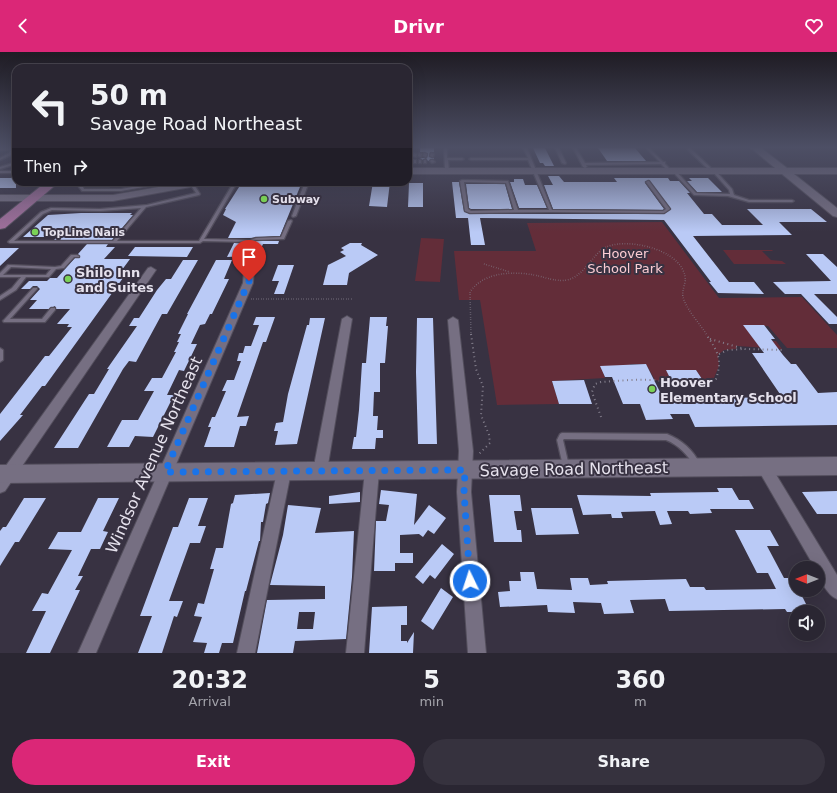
<!DOCTYPE html>
<style>
body{margin:0;font-family:"DejaVu Sans",sans-serif;background:#36323e;color:#f1f3f6;height:100vh;display:flex;flex-direction:column;font-size:15px;white-space:nowrap}
*{box-sizing:border-box;margin:0}
p{font-size:13px;color:#a5a5ac}
.icon{flex:none;width:22px;height:22px;fill:none;stroke:currentColor;stroke-width:2;stroke-linecap:round;stroke-linejoin:round}
.map{position:relative;height:601px;overflow:hidden}
.details{display:flex;flex-direction:column;background:#2a2632;flex:1}
.details>*{flex:none}
.guide{position:absolute;left:12px;top:12px;width:400px;height:122px;border-radius:12px;box-shadow:0 4px 16px #0002,0 0 0 1px #46434d;background:#2a2632;color:#f1f3f6;overflow:hidden}
.needle{width:26px;rotate:270deg}
.tools{position:absolute;left:789px;top:509px;display:grid;gap:8px}
.tools a{display:grid;place-items:center;width:36px;height:36px;border-radius:50%;background:#2a2632;box-shadow:0 4px 16px #0002,0 0 0 1px #46434d;font-size:20px}
.pin{position:absolute;display:grid;place-items:center;width:34px;height:34px;color:#fff;margin:-41px -17px;border-radius:50% 50% 50% 0;rotate:-45deg;box-shadow:0 0 4px #0007}
.pin .icon{rotate:45deg}
.me{position:absolute;width:44px;margin:-22px;rotate:356deg;stroke-linejoin:round;filter:drop-shadow(0 0 3px #0008)}
.turn{display:flex;align-items:center;gap:14px;height:84px;padding:0 12px;font-size:18px}
.turn .icon{width:52px;height:52px;stroke-width:2.5}
.turn b{display:block;font-size:28px;line-height:34px}
.then{display:flex;align-items:center;height:38px;padding:0 12px;background:#0003;gap:8px;font-size:15px}
.eta{display:flex;justify-content:space-evenly;align-items:center;height:68px;text-align:center}
.eta b{font-size:24px;font-weight:700;line-height:28px}
.button{display:flex;gap:8px;margin-top:auto;padding:8px 12px}
.button a{flex:1;height:46px;border-radius:24px;background:#db2777;color:#fff;font-size:16px;font-weight:700;line-height:46px;text-align:center}
.button a+a{background:#36323e;color:#f1f3f6}
header{display:flex;justify-content:space-between;align-items:center;height:52px;padding:0 12px;background:#db2777;color:#fff;font-size:18px;font-weight:700}
.map>svg:first-child{display:block}
.green{fill:#632d39}
.building{fill:#bacaf6;fill-rule:evenodd}
.lines{fill:none;stroke-linecap:round;stroke-linejoin:round}
.lane-casing{stroke:#534e5c;stroke-width:2.5}
.street-casing{stroke:#534e5c;stroke-width:2}
.secondary-casing{stroke:#534e5c;stroke-width:2}
.primary-casing{stroke:#534e5c;stroke-width:2}
.path-far1{stroke:#85808e;stroke-width:1.5;stroke-dasharray:0.5 2;stroke-linecap:butt}
.path{stroke:#85808e;stroke-width:2;stroke-dasharray:1 3.5;stroke-linecap:butt}
.lane{fill:#766f82;fill-rule:evenodd}
.street{fill:#766f82;fill-rule:evenodd}
.secondary{fill:#766f82;fill-rule:evenodd}
.primary{fill:#a1709c;fill-rule:evenodd}
.route{stroke:#1a73e8;stroke-width:7;stroke-dasharray:0 12.6}
.poi-dot{fill:#7ad157;stroke:#383242;stroke-width:1.5}
.labels{text-anchor:middle;dominant-baseline:central;stroke-width:4;stroke-linejoin:round;paint-order:stroke}
.far-poi-label{font-size:11px;font-weight:bold;fill:#e6e2ed;stroke:#383242;text-anchor:start}
.park-label{font-size:13px;fill:#fbcbd2;stroke:#383242}
.poi-label{font-size:13px;font-weight:bold;fill:#e6e2ed;stroke:#383242;text-anchor:start}
.near-street-label{font-size:16px;fill:#e6e2ed;stroke:#383242}
</style>
<header><svg class="icon" aria-label="back" viewBox="0 0 24 24"><path d="M15 5l-7 7 7 7"/></svg>Drivr<svg class="icon" aria-label="heart" viewBox="0 0 24 24"><path d="M12 20l-8-8c-3-5 5-10 8-4 3-6 11-1 8 4z"/></svg></header>
<div class="map">
<svg width="837" height="601" viewBox="0 0 837 601">
<rect width="100%" height="100%" fill="#383242"/>
<path class="green" d="M662,170L719,246L802,245L837,283V296H787L768,274L744,273L755,289H776L782,297L737,294L736,297L724,298L718,303L719,314L714,326L707,331L695,332L692,328L702,327L696,318H667L671,331L655,328L646,312H630L637,328L601,315L605,326L552,329L559,352L497,353L480,248H459L454,199H536L527,171Z
M421,186L444,187L440,230L415,229Z
M723,198H772L773,199H762L771,208L782,209L786,212H734Z"/>
<path class="building" d="M420,96H434V100H430L429,104L430,105L434,106V107L428,109L426,106L422,108L420,106H427L428,102L424,100H420Z
M533,96H545L554,114H545L543,111H540Z
M598,96H635L646,109H607Z
M16,122V136H0V126H11Z
M548,124H559L564,130H617L614,126H668L670,129H679L690,141H687L704,162H712L722,173H763L747,157H811L827,170H779L792,183L693,184L729,230H754L764,242L718,241L709,230H711L664,168L480,166L485,193H471L468,166H456L452,130H459L464,159L470,162H664L671,157L649,128L645,131L664,157L663,158L553,157L544,133H553Z
M689,126H708L722,140H697L687,129H692Z
M514,127H523L525,133H537L547,156H519L510,130H514Z
M245,130H302L280,184L250,186H228L236,170L223,163L226,157H225L241,132H244Z
M373,130H390L387,155L369,154Z
M409,131H423V155H408Z
M466,132H505L512,157H471L469,156Z
M81,161H132L130,163H133L112,188H54L57,185H23L48,163Z
M256,189H279L278,192H263L258,203L227,205L234,191L250,192Z
M350,191H362L361,193L378,203L349,221L347,233H323L328,213L346,204L340,200L344,198L341,196Z
M87,192H108L106,195H115L104,207H130L116,226H123L45,334H42L20,363H23L0,389V362L45,304H49L72,275H67L69,272H57L70,257H56L55,254L49,257H29L37,248H30L40,237L37,234H33L30,237H21L29,229H47L50,226H57L75,206H80L78,202Z
M135,195H193L187,205L128,204Z
M0,196H19L0,214Z
M806,202H823L837,215V242H814L837,265V272H829L801,242H785L773,230L831,229Z
M183,208H198L167,262H162L136,310L129,309L123,317L78,396H54L89,342H94L109,317H107L137,274H129L134,266H139L157,238L166,227H171Z
M216,208H232L224,227H229L212,262H210L205,272L200,273L191,292H197L184,319L179,318L167,343H174L153,385L135,384L129,395H107L122,368H138L154,339H144L152,326H162L176,300H174L179,290H177L181,282H178L188,262H187Z
M278,213H294L284,242H274L279,229H272Z
M256,265H275L266,290H263L237,365L249,364L246,374H240L234,395H204L211,375H208L212,365H215L226,339H222L227,328H234L241,309H237L239,301H243L245,294H251L259,273H253Z
M370,265H387L386,274H388L385,311H380V340H374L373,364H378L377,378H383V386H376L375,397H352L354,385H356L359,358L362,311H366Z
M310,266H325L297,392L275,393L278,379H274L276,371L283,370L288,342L307,273H309Z
M417,266H433L437,392H418L416,320Z
M743,273H764L775,287H771L783,303L791,312H796L818,341L837,340V373L695,375L689,362H670L673,367L646,368L640,352H623L612,325H605L600,314L646,312L660,340H667L671,347L782,345L752,301H764Z
M666,318H696L702,327L671,328Z
M584,328L592,352H559L552,329Z
M717,436H732L739,448H749L754,457H710L712,461L690,462L688,459H667L672,472L660,473L655,459L621,460L623,466H612L611,462L583,463L577,443L651,444L650,441L719,440Z
M381,438L417,442L414,473L429,453L446,466L434,482L428,478L423,485L419,482L400,483V501H413V511H395V519H374L376,469H386L389,453L379,452Z
M837,439V462H817L802,440Z
M360,440V450L329,452V444Z
M270,441L268,451L266,452L263,470H261L260,489H259L246,539H245L233,591H222L219,601H204L207,591L193,590L202,565L194,564L198,551L204,552L214,517H210L216,496H223L231,452L233,451L235,443Z
M489,443H520L522,459H514L517,478H521L522,490H494Z
M24,446H46L19,490H15L0,514V479L3,475H6Z
M98,446H119L103,479L108,480L100,497H91L78,524H83L75,538H80L50,601H26L46,559H32L42,541L48,542L72,498L48,497L58,480H81Z
M189,446H208L198,474H206L200,491H190L169,549H183L177,565L174,564L162,601H138L152,564H140L173,475H178Z
M288,453L321,456L315,481L354,479L352,525L346,587L295,589L293,601H257L267,548L325,547V534L270,533L283,483ZM299,560H315L313,577H297Z
M531,456H572L579,482L536,483Z
M735,478H770L779,494H767L784,526H793L796,532V538H799L810,560H787L785,557L669,559L665,547L630,548L634,561L604,562L601,551L573,550L575,561L548,560L547,553L500,555L498,540L510,539L509,529H521L520,520H534L537,537L572,538L570,526H588L590,533L608,532L607,529L686,527L690,535H704L706,538L776,537L768,521H757Z
M442,492L454,502L435,527L430,523L423,532L415,525Z
M441,536L453,545L433,578L421,569Z
M407,554V573H401V589H407V591L414,580L413,601H369L372,555Z"/>
<g class="lines">
<defs>
<path id="lane" d="M0,96H13L15,97L11,103L0,108V106L9,101L11,98H0Z
M444,96H447V106H462L464,107L462,108H448L449,119L447,120L445,119Z
M523,96H527L552,158L663,159L666,157L646,130L648,129H649L670,157L664,161L551,160L470,161L465,159L460,129L462,128L508,129L518,158H549L528,108H471L469,107L471,106H528ZM464,130L506,131L514,158L471,159L468,157Z
M555,96H559L566,111L565,112L562,111Z
M573,96H576L585,111L660,110L646,96H649L663,110H665V112L672,119L669,120L661,112L586,113L587,115L585,116L583,115Z
M688,96H690L712,117H714L732,137L734,143L749,148H792L794,149L792,150H749L728,144L694,143L673,120V118H675L696,141L730,142L729,138L712,119H710L688,98Z
M414,101L417,102L416,105L413,104Z
M419,101L422,102L421,105L418,104Z
M424,101L427,102L426,105L423,104Z
M431,101L434,102L433,105L430,104Z
M414,108H416V111H414Z
M419,108H421V111H419Z
M424,108H426V111H424Z
M431,108H433L435,110L432,111L430,109Z
M16,110V112L0,117V115Z
M0,119H16V121H0Z
M119,130H126L109,134H84L83,135L84,137H121L161,130H169L167,131L121,139H82L79,135L83,132H109Z
M237,130H241L235,134L204,187L250,188L256,186L281,185L288,169L291,168L292,169L284,187L256,188L250,190L203,189L200,191H10L8,190L41,160L51,156L100,157L147,153L196,141L190,132L192,131H193L200,142L199,143L146,155L117,189H199L232,133ZM141,156L113,189H14L43,162L52,158L100,159Z
M305,130H309L296,164L293,165L292,164Z
M71,203H77L79,204V205H74L64,216L56,217L49,225H26L16,238L0,248V244L12,236L21,225H0V221L8,213L55,215L61,214ZM11,215L51,217L46,223H3Z
M33,236H37V237L10,267H42L51,256H55V258L45,270H4L3,269L4,268Z
M0,296L3,298V308L0,310Z
M562,381L667,382C682,388 693,398 700,412L699,414L697,415L695,414C687,403 679,393 666,388L564,387L563,388L569,414L568,416L566,417L564,416L563,414L557,388L560,382Z"/>
<path id="street" d="M151,215L156,218L5,439L0,441V422L148,216Z
M249,215L254,218L253,231L96,601H78L243,231L244,218Z
M347,264L352,267L327,419L325,423L320,425L315,423L313,419L342,267Z
M453,265L458,268L473,399L471,440L486,601H468L457,440L459,399L448,268Z
M764,409L769,411L837,523V547C827,543 818,526 818,516H815L759,419L757,415L759,411Z
M372,413L377,415L379,419L364,601H346L365,419L367,415Z
M284,414L289,416L291,420L255,601H237L277,420L279,416Z"/>
<path id="secondary" d="M751,96H761L787,116H837V122H794L837,156V165L833,164L782,122H408V116H775Z
M187,130H207L202,133L113,149H0V143H113Z
M837,405V423L0,431V413Z"/>
<path id="primary" d="M46,130H59L5,176L0,177V167Z"/>
</defs>
<use href="#lane" class="lane-casing"/>
<use href="#street" class="street-casing"/>
<use href="#secondary" class="secondary-casing"/>
<use href="#primary" class="primary-casing"/>
<path class="path-far1" d="M484,212L510,220
M251,247H353
M471,283L470,240C483,220 513,219 534,223C545,225 555,230 567,228C581,225 589,210 599,200C613,185 653,193 668,203C677,208 687,219 685,230C684,235 682,240 683,245C685,255 701,274 707,283"/>
<path class="path" d="M471,282L476,317L483,334L481,363L489,383L490,391L478,403
M710,287L745,297L785,298
M719,302L728,298L743,297
M601,365L592,340L595,332L601,330C617,329 634,327 650,328C675,329 692,340 716,327C723,306 717,299 706,282"/>
<use href="#lane" class="lane"/>
<use href="#street" class="street"/>
<use href="#secondary" class="secondary"/>
<use href="#primary" class="primary"/>
</g>
<linearGradient id="sky" x2="0" y2="1"><stop stop-color="#1f1c24"/><stop offset="0.53" stop-color="#4d4f65"/><stop offset="1" stop-color="#4d4f65" stop-opacity="0"/></linearGradient>
<rect width="837" height="180" fill="url(#sky)"/>
<g class="lines">
<path class="route" d="M249,229L165,420L465,418L464,440L470,529"/>
</g>
<g class="poi-dot">
<circle cx="264" cy="147" r="4"/>
<circle cx="35" cy="180" r="4"/>
<circle cx="68" cy="227" r="4"/>
<circle cx="652" cy="337" r="4"/>
</g>
<g class="labels">
<g class="far-poi-label">
<text x="272" y="147">Subway</text>
<text x="43" y="180">TopLine Nails</text>
</g>
<g class="park-label">
<text x="625" y="201">Hoover<tspan x="625" dy="15">School Park</tspan></text>
</g>
<g class="poi-label">
<text x="76" y="220">Shilo Inn<tspan x="76" dy="15">and Suites</tspan></text>
<text x="660" y="330">Hoover<tspan x="660" dy="15">Elementary School</tspan></text>
</g>
<g class="near-street-label">
<text transform="translate(154 403) rotate(-66)">Windsor Avenue Northeast</text>
<text transform="translate(574 417) rotate(-1)">Savage Road Northeast</text>
</g>
</g>
</svg>
<div class="tools">
<a><svg class="needle" viewBox="-14 -14 28 28"><path d="M0-13l5 13h-10z" fill="#e53935"/><path d="M0 13l5-13h-10z" fill="#a5a5ac"/></svg></a>
<a><svg class="icon" aria-label="sound" viewBox="0 0 24 24"><path d="M4 9h4l5-4v14l-5-4H4zM17 9q2 3 0 6"/></svg></a>
</div>
<div class="pin" style="left:249px;top:229px;background:#d93025"><svg class="icon" aria-label="arrive" viewBox="0 0 24 24"><path d="M6 21V4h12l-3 4 3 4H6"/></svg></div>
<svg class="me" style="left:470px;top:529px" viewBox="-20 -20 40 40"><circle r="17" fill="#1a73e8" stroke="#fff" stroke-width="3"/><path d="M0-11L8 9 0 5-8 9z" fill="#fff"/></svg>
<div class="guide">
<div class="turn"><svg class="icon" aria-label="left" viewBox="0 0 24 24"><path d="M17 20v-9H6M10 6l-5 5 5 5"/></svg><div><b>50 m</b>Savage Road Northeast</div></div>
<div class="then">Then<svg class="icon" aria-label="right" viewBox="0 0 24 24"><path d="M7 20v-9h11M14 6l5 5-5 5"/></svg></div>
</div>
</div>
<section class="details">
<div class="eta">
<div><b>20:32</b><p>Arrival</p></div>
<div><b>5</b><p>min</p></div>
<div><b>360</b><p>m</p></div>
</div>
<div class="button"><a>Exit</a><a>Share</a></div>
</section>
